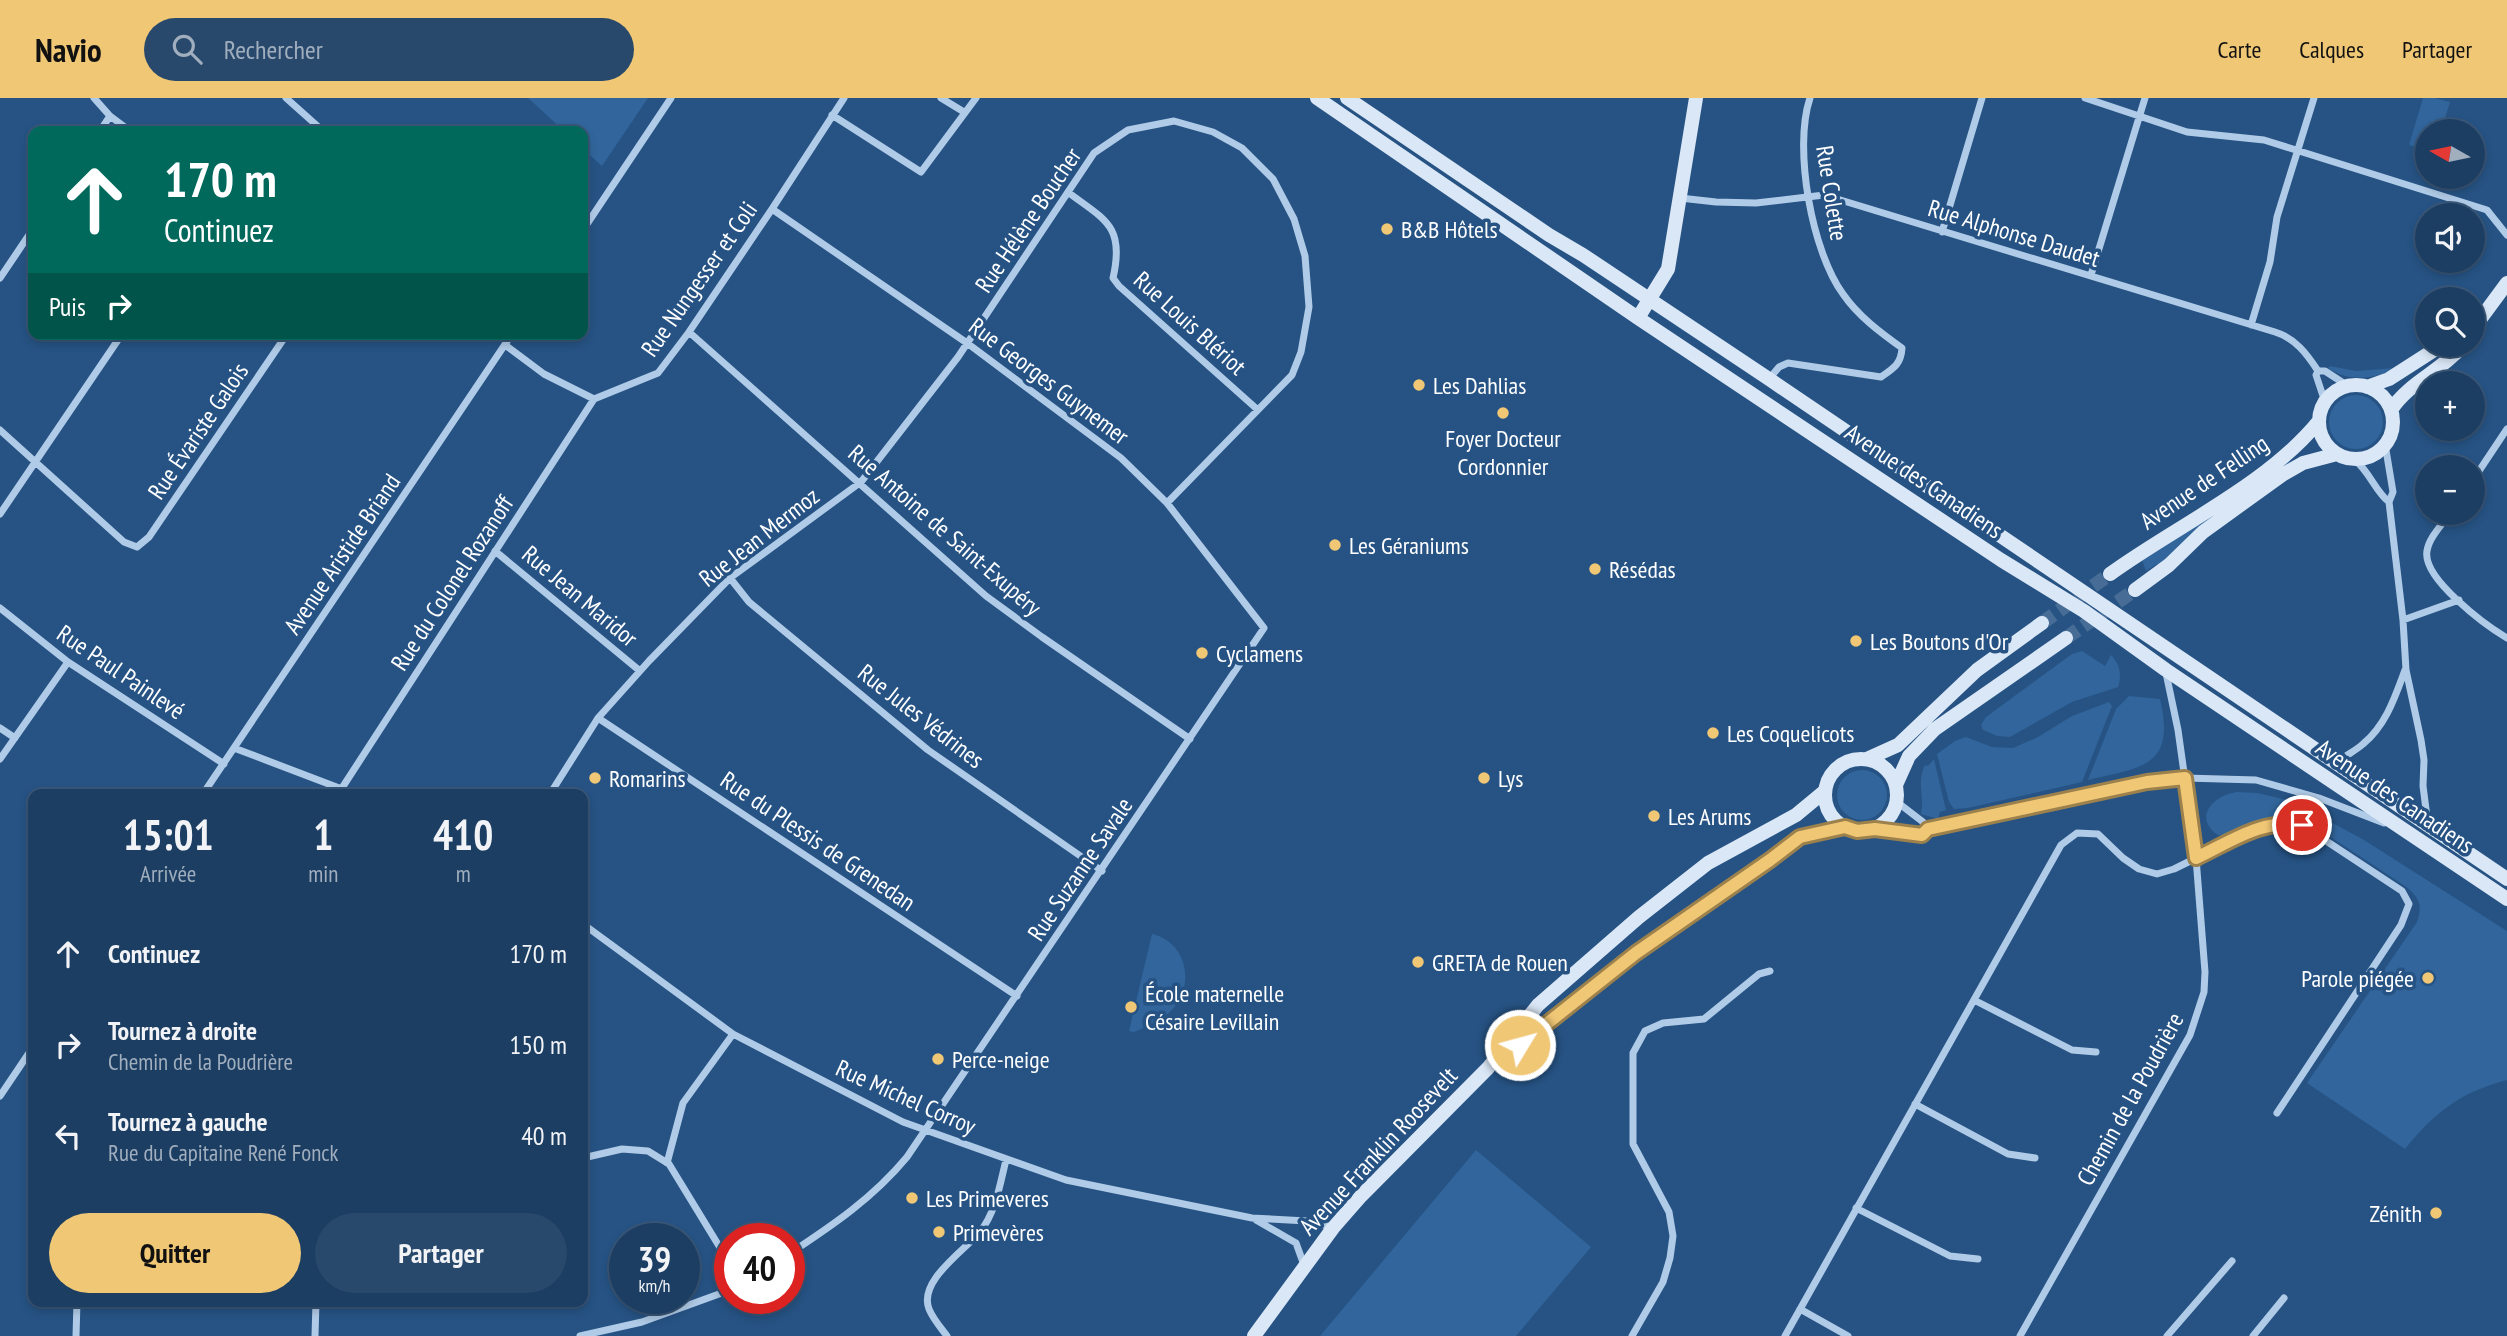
<!DOCTYPE html>
<html lang="fr">
<meta charset="utf-8">
<style>
body{margin:0;font-family:"PT Sans Narrow",sans-serif;background:#29496c;color:#f1f3f6;height:100vh;display:flex;flex-direction:column;font-size:26px;white-space:nowrap}
*{box-sizing:border-box;margin:0}
p{font-size:23px;color:#a0aebe}
.icon{flex:none;width:38px;height:38px;fill:none;stroke:currentColor;stroke-width:2;stroke-linecap:round;stroke-linejoin:round}
.map{position:relative;flex:1;overflow:hidden}
.drawer{position:absolute;left:28px;top:691px;width:560px;height:518px;display:flex;flex-direction:column;background:#1c3e63;border-radius:14px;box-shadow:0 4px 10px #0003,0 0 0 2px #3a5778}
.drawer>*{flex:none}
.hud{position:absolute;left:28px;top:28px;width:560px;height:214px;border-radius:14px;box-shadow:0 4px 10px #0003,0 0 0 2px #3a5778;background:#00695c;color:#fff;overflow:hidden}
.needle{width:46px;rotate:279deg}
.buttons{position:absolute;left:2415px;top:21px;display:grid;gap:14px}
.buttons a{display:grid;place-items:center;width:70px;height:70px;border-radius:50%;background:#1c3e63;box-shadow:0 4px 10px #0003,0 0 0 2px #3a5778;font-size:35px}
.speed{position:absolute;left:609px;top:1125px;display:flex;gap:14px;font-size:35px;font-weight:700;text-align:center}
.speed>*{display:grid;place-content:center;width:91px;height:91px;border-radius:50%;background:#1c3e63;box-shadow:0 4px 10px #0003,0 0 0 2px #3a5778;line-height:1}
.speed small{font-size:18px;font-weight:400}
.speed .limit{border:10px solid #d22;background:#fff;color:#111}
.pin{position:absolute;display:grid;place-items:center;width:60px;height:60px;color:#fff;margin:-30px;border:4px solid #fff;border-radius:50%;box-shadow:0 2px 7px #0007}
.me{position:absolute;width:77px;margin:-38px;rotate:53deg;stroke-linejoin:round;filter:drop-shadow(0 0 5px #0008)}
.turn{display:flex;align-items:center;gap:24px;height:147px;padding:0 21px;font-size:32px}
.turn .icon{width:91px;height:91px;stroke-width:2.5}
.turn b{display:block;font-size:49px;line-height:60px}
.then{display:flex;align-items:center;height:66px;padding:0 21px;background:#0003;gap:14px;font-size:26px}
.eta{display:flex;justify-content:space-evenly;align-items:center;height:119px;text-align:center}
.eta b{font-size:42px;font-weight:700;line-height:49px}
.action{display:flex;gap:14px;margin-top:auto;padding:14px 21px}
.action a{flex:1;height:80px;border-radius:42px;background:#f0c775;color:#111;font-size:28px;font-weight:700;line-height:80px;text-align:center}
.action a+a{background:#29496c;color:#f1f3f6}
ul{padding:0;list-style:none}
li{display:flex;align-items:center;gap:21px;height:91px;padding:0 21px}
li div{flex:1}
li b{display:block;font-size:26px}
li em{font-style:normal}
header{display:flex;align-items:center;gap:42px;box-sizing:border-box;height:98px;padding:0 35px;background:#f0c775;color:#111}
header strong{font-size:33px}
nav{display:flex;gap:38px;margin-inline-start:auto;font-size:24px}
.search{width:490px;height:63px;background:#29496c;display:flex;align-items:center;gap:18px;box-sizing:border-box;padding:0 24px;border-radius:38px;color:#a0aebe;font-size:26px}
.map>svg:first-child{display:block}
.green{fill:#31659b}
.lines{fill:none;stroke-linecap:round;stroke-linejoin:round}
.secondary-tunnel{stroke:#476d96;stroke-width:14;stroke-dasharray:14 7;stroke-linecap:butt}
.street{stroke:#b0cbe7;stroke-width:7}
.secondary{stroke:#dae7f6;stroke-width:14}
.route-casing{stroke:#9c814c;stroke-width:18}
.route{stroke:#f0c775;stroke-width:12}
.poi-dot{fill:#f0c775;stroke:#265384;stroke-width:2.5}
.labels{text-anchor:middle;dominant-baseline:central;stroke-width:7;stroke-linejoin:round;paint-order:stroke}
.street-label{font-size:24px;fill:#fff;stroke:#265384}
.poi-label{font-size:24px;fill:#fff;stroke:#265384;text-anchor:start}
</style>
<header>
<strong>Navio</strong>
<div class="search"><svg class="icon" aria-label="search" viewBox="0 0 24 24"><circle cx="10" cy="10" r="6"/><path d="M15 15l6 6"/></svg>Rechercher</div>
<nav><a>Carte</a><a>Calques</a><a>Partager</a></nav>
</header>
<div class="map">
<svg width="2507" height="1238" viewBox="0 0 2507 1238">
<rect width="100%" height="100%" fill="#265384"/>
<path class="green" d="M528,0H648L602,68L583,51V33H564Z
M2423,0H2435L2450,4L2441,33H2427V53L2409,47Z
M2330,268L2356,273L2395,270C2375,282 2348,284 2328,270Z
M2329 324a27 27 0 1 1 54 0a27 27 0 1 1-54 0Z
M2288,361L2291,366L2159,469L2157,466L2146,473L2141,459Z
M2082,553L2105,568L2111,557C2120,566 2122,577 2118,589L2072,604L2010,639L1997,638L1983,632L1981,627L1986,619L2072,556Z
M2129,598L2160,601C2176,669 2143,669 2088,682L2116,611Z
M2109,604L2112,608L2082,684L1968,710L1954,711L1949,704L1937,656L1955,643L1966,639L1992,649L2013,650L2038,639L2072,618Z
M1934,661L1946,712L1940,714L1938,721L1921,716C1925,697 1916,686 1925,667L1928,668Z
M1837 697a25 25 0 1 1 50 0a25 25 0 1 1-50 0Z
M2237,694L2257,695L2288,702L2296,710L2331,724L2364,742L2507,833V982C2461,994 2435,1014 2405,1051L2307,985L2417,824C2423,807 2419,799 2405,788L2305,722C2288,718 2272,718 2255,725C2242,730 2233,738 2218,737C2192,719 2214,697 2237,694Z
M1152,836C1184,843 1195,881 1176,907C1167,920 1149,928 1134,934L1129,933Z
M1476,1052L1591,1149L1516,1238H1320Z"/>
<g class="lines">
<path class="secondary-tunnel" d="M2042,525L2110,476
M2066,540L2135,492"/>
<path class="street" d="M94,0L110,18L130,33
M286,0L323,33
M941,0L964,14
M2085,0L2187,34L2264,42L2487,112L2507,137
M832,17L921,74L976,0
M100,33L110,18
M1069,95C1105,122 1125,128 1113,180L1119,188L1258,312
M1680,100L1716,104L1756,105L1824,97L2275,234C2295,240 2307,256 2318,273L2316,277L2325,304
M772,111L967,245L1121,360L1167,405L1264,530L907,1059C873,1100 833,1127 789,1156
M583,132L671,0
M1942,134L1982,0
M2091,177L2145,0
M0,180L33,131
M2251,227L2270,164L2277,119L2314,0
M689,234L986,498L1042,539L1190,641
M505,247L544,276L594,301L658,275L689,234L772,111L844,0
M2318,273H2325L2348,288
M1769,281L1779,269L1788,265L1881,279C1894,270 1901,266 1902,250C1881,235 1858,218 1843,196C1812,154 1793,50 1810,0
M0,332L124,444L137,449L149,439L287,236
M2385,346L2393,394L2389,404L2403,522L2406,572L2421,642L2424,662L2423,688L2428,727
M2354,361C2370,374 2375,393 2389,404
M2473,382L2507,331
M2450,415C2443,426 2429,439 2427,453C2422,480 2485,527 2507,540
M0,416L122,236
M495,453L640,573
M730,480L749,504L928,652L1102,773
M0,510L68,564L224,666
M2403,522L2459,502
M598,620L1017,898
M0,630L15,640
M234,650L355,696
M0,661L68,564
M2335,666C2344,658 2354,654 2363,646C2386,627 2395,599 2405,572
M342,690L594,301
M203,696L512,236
M550,696L598,620L649,563L730,480L861,384L958,259L1094,55L1128,32L1174,23L1213,34L1242,50L1273,81L1294,121L1305,158L1309,209L1301,254L1292,277L1167,405
M1897,704L1923,724L1928,731
M1875,731L1922,737L1928,731L2147,684L2185,680L2256,682L2319,700L2384,725
M583,826L733,936L903,1024L1066,1082L1252,1120L1307,1123L1332,1129
M1974,902L2072,952L2096,954
M0,998L33,949
M1915,1006L2008,1056L2035,1060
M583,1060L622,1051L648,1053L669,1066L730,1166
M667,1065L683,1005L733,936
M1856,1110L1950,1158L1978,1161
M1256,1122L1296,1145L1304,1167
M1800,1211L1848,1238
M76,1238L77,1204
M315,1238L316,1204
M580,1238L642,1224L730,1192
M947,1238C941,1230 933,1221 929,1211C918,1183 964,1153 980,1134C996,1114 1000,1086 1006,1062
M1632,1238L1663,1184L1670,1160L1673,1138L1669,1114L1633,1046V955L1645,933L1663,925L1704,921L1759,876L1770,873
M1785,1238L2061,747L2077,735L2098,736L2123,760L2139,771L2157,776L2174,771L2263,727L2284,724L2302,727L2402,793L2409,806L2401,827L2277,1015
M2020,1238L2190,937L2204,894L2205,874L2196,760L2178,632L2166,575
M2167,1238L2232,1163
M2253,1238L2284,1200"/>
<path class="secondary" d="M1317,0L1638,220L2001,462L2084,513L2166,572L2507,801
M1347,0L1549,137L1583,157L1769,281L2507,781
M1638,220L1668,171L1696,0
M2473,231L2507,185
M2319 324a37 37 0 1 1 74 0a37 37 0 1 1-74 0Z
M2367,289L2389,281L2442,247
M2391,312C2409,284 2442,273 2463,247
M2110,476C2176,428 2267,387 2319,323
M2135,492L2169,467L2203,434L2282,377L2303,365L2337,356
M1825 697a36 36 0 1 1 72 0a36 36 0 1 1-72 0Z
M1867,661L1898,647L1977,572L2042,525
M1896,687L1909,658L1935,631L2066,540
M1503,959L1636,855L1770,763L1796,742L1820,733H1834L1845,729
M1254,1238L1333,1130L1361,1098L1488,970L1538,907L1639,819L1708,765L1796,717L1825,693"/>
</g>
<g class="lines">
<defs>
<path id="route" d="M1520,947L1636,855L1770,762L1800,739L1845,729L1857,733L1875,731L1922,737L1928,731L2147,684L2185,680L2196,760C2232,743 2261,721 2302,727"/>
</defs>
<use href="#route" class="route-casing"/>
<use href="#route" class="route"/>
</g>
<g class="poi-dot">
<circle cx="1387" cy="131" r="7"/>
<circle cx="1419" cy="287" r="7"/>
<circle cx="1503" cy="315" r="7"/>
<circle cx="1335" cy="447" r="7"/>
<circle cx="1595" cy="471" r="7"/>
<circle cx="1856" cy="543" r="7"/>
<circle cx="1202" cy="555" r="7"/>
<circle cx="1713" cy="635" r="7"/>
<circle cx="595" cy="680" r="7"/>
<circle cx="1484" cy="680" r="7"/>
<circle cx="1654" cy="718" r="7"/>
<circle cx="1418" cy="864" r="7"/>
<circle cx="2428" cy="880" r="7"/>
<circle cx="1131" cy="909" r="7"/>
<circle cx="938" cy="961" r="7"/>
<circle cx="912" cy="1100" r="7"/>
<circle cx="2436" cy="1115" r="7"/>
<circle cx="939" cy="1134" r="7"/>
</g>
<g class="labels">
<g class="street-label">
<text transform="translate(1832 95) rotate(81)">Rue Colette</text>
<text transform="translate(1028 122) rotate(-56)">Rue Hélène Boucher</text>
<text transform="translate(2014 135) rotate(17)">Rue Alphonse Daudet</text>
<text transform="translate(699 181) rotate(-55)">Rue Nungesser et Coli</text>
<text transform="translate(1190 225) rotate(42)">Rue Louis Blériot</text>
<text transform="translate(1049 283) rotate(37)">Rue Georges Guynemer</text>
<text transform="translate(198 333) rotate(-56)">Rue Évariste Galois</text>
<text transform="translate(1924 383) rotate(34)">Avenue des Canadiens</text>
<text transform="translate(2204 384) rotate(-34)">Avenue de Felling</text>
<text transform="translate(945 432) rotate(41)">Rue Antoine de Saint-Exupéry</text>
<text transform="translate(759 439) rotate(-38)">Rue Jean Mermoz</text>
<text transform="translate(342 456) rotate(-56)">Avenue Aristide Briand</text>
<text transform="translate(452 485) rotate(-57)">Rue du Colonel Rozanoff</text>
<text transform="translate(580 498) rotate(40)">Rue Jean Maridor</text>
<text transform="translate(121 574) rotate(34)">Rue Paul Painlevé</text>
<text transform="translate(921 618) rotate(38)">Rue Jules Védrines</text>
<text transform="translate(2395 698) rotate(34)">Avenue des Canadiens</text>
<text transform="translate(818 743) rotate(34)">Rue du Plessis de Grenedan</text>
<text transform="translate(1080 771) rotate(-56)">Rue Suzanne Savale</text>
<text transform="translate(906 999) rotate(24)">Rue Michel Corroy</text>
<text transform="translate(2130 1001) rotate(-61)">Chemin de la Poudrière</text>
<text transform="translate(1378 1053) rotate(-47)">Avenue Franklin Roosevelt</text>
</g>
<g class="poi-label">
<text x="1401" y="131">B&amp;B Hôtels</text>
<text x="1433" y="287">Les Dahlias</text>
<text x="1503" y="340" text-anchor="middle">Foyer Docteur<tspan x="1503" dy="28">Cordonnier</tspan></text>
<text x="1349" y="447">Les Géraniums</text>
<text x="1609" y="471">Résédas</text>
<text x="1870" y="543">Les Boutons d'Or</text>
<text x="1216" y="555">Cyclamens</text>
<text x="1727" y="635">Les Coquelicots</text>
<text x="609" y="680">Romarins</text>
<text x="1498" y="680">Lys</text>
<text x="1668" y="718">Les Arums</text>
<text x="1432" y="864">GRETA de Rouen</text>
<text x="2414" y="880" text-anchor="end">Parole piégée</text>
<text x="1145" y="895">École maternelle<tspan x="1145" dy="28">Césaire Levillain</tspan></text>
<text x="952" y="961">Perce-neige</text>
<text x="926" y="1100">Les Primeveres</text>
<text x="2422" y="1115" text-anchor="end">Zénith</text>
<text x="953" y="1134">Primevères</text>
</g>
</g>
</svg>
<div class="buttons">
<a><svg class="needle" viewBox="-14 -14 28 28"><path d="M0-13l5 13h-10z" fill="#e53935"/><path d="M0 13l5-13h-10z" fill="#a0aebe"/></svg></a>
<a><svg class="icon" aria-label="sound" viewBox="0 0 24 24"><path d="M4 9h4l5-4v14l-5-4H4zM17 9q2 3 0 6"/></svg></a>
<a><svg class="icon" aria-label="search" viewBox="0 0 24 24"><circle cx="10" cy="10" r="6"/><path d="M15 15l6 6"/></svg></a>
<a>+</a>
<a>−</a>
</div>
<div class="speed"><div>39<small>km/h</small></div><div class="limit">40</div></div>
<div class="pin" style="left:2302px;top:727px;background:#d93025"><svg class="icon" aria-label="arrive" viewBox="0 0 24 24"><path d="M6 21V4h12l-3 4 3 4H6"/></svg></div>
<svg class="me" style="left:1520px;top:947px" viewBox="-20 -20 40 40"><circle r="17" fill="#f0c775" stroke="#fff" stroke-width="3"/><path d="M0-11L8 9 0 5-8 9z" fill="#fff"/></svg>
<div class="hud">
<div class="turn"><svg class="icon" aria-label="ahead" viewBox="0 0 24 24"><path d="M12 20V5M6 11l6-6 6 6"/></svg><div><b>170 m</b>Continuez</div></div>
<div class="then">Puis<svg class="icon" aria-label="right" viewBox="0 0 24 24"><path d="M7 20v-9h11M14 6l5 5-5 5"/></svg></div>
</div>
<section class="drawer">
<div class="eta">
<div><b>15:01</b><p>Arrivée</p></div>
<div><b>1</b><p>min</p></div>
<div><b>410</b><p>m</p></div>
</div>
<ul>
<li><svg class="icon" aria-label="ahead" viewBox="0 0 24 24"><path d="M12 20V5M6 11l6-6 6 6"/></svg><div><b>Continuez</b></div><em>170 m</em></li>
<li><svg class="icon" aria-label="right" viewBox="0 0 24 24"><path d="M7 20v-9h11M14 6l5 5-5 5"/></svg><div><b>Tournez à droite</b><p>Chemin de la Poudrière</p></div><em>150 m</em></li>
<li><svg class="icon" aria-label="left" viewBox="0 0 24 24"><path d="M17 20v-9H6M10 6l-5 5 5 5"/></svg><div><b>Tournez à gauche</b><p>Rue du Capitaine René Fonck</p></div><em>40 m</em></li>
</ul>
<div class="action"><a>Quitter</a><a>Partager</a></div>
</section>
</div>
